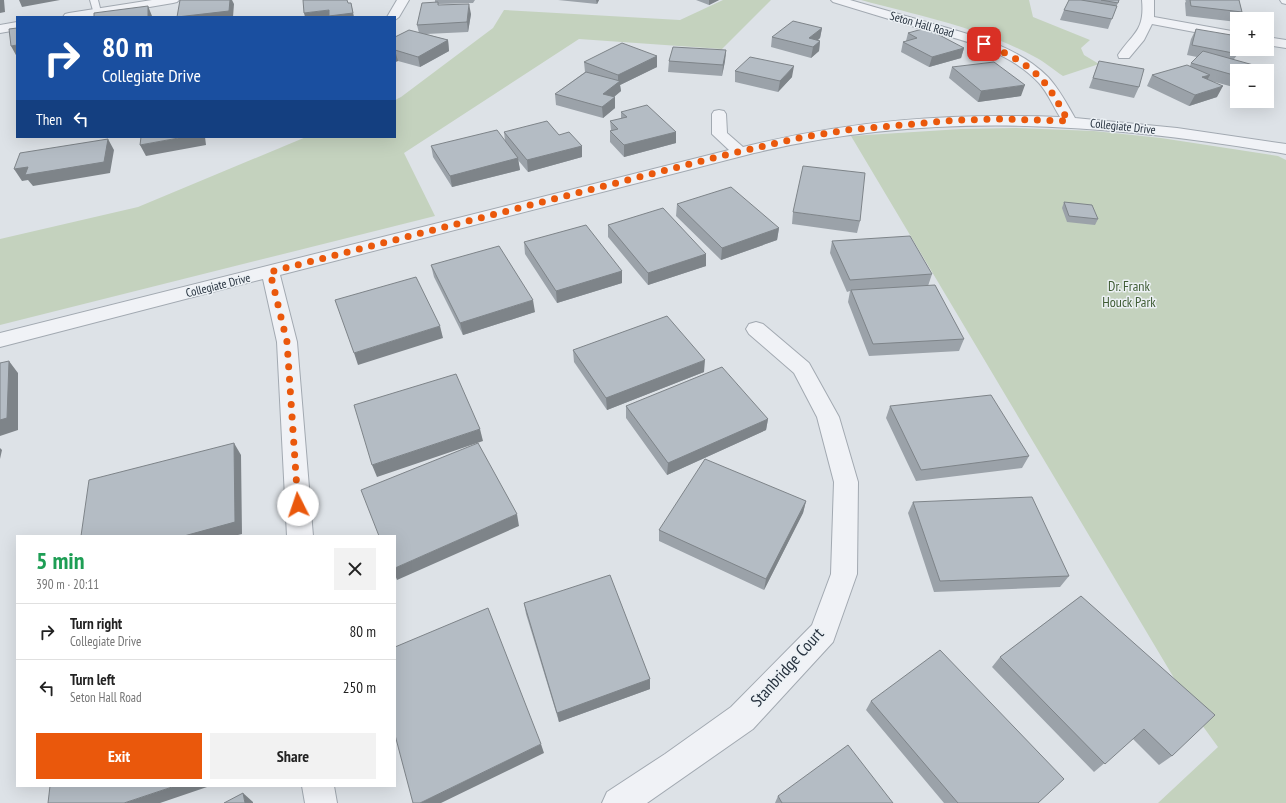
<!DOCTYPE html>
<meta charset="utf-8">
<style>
body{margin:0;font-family:"PT Sans Narrow",sans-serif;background:#f2f2f2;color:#222;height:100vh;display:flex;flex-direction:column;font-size:15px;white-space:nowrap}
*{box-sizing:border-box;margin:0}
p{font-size:13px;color:#767676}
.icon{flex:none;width:22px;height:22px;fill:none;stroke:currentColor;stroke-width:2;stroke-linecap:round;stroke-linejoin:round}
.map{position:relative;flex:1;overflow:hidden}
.side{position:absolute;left:16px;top:535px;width:380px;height:252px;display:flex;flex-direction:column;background:#fff;border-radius:0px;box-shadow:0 4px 16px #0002}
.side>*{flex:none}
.guide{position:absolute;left:16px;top:16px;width:380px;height:122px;border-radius:0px;box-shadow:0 4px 16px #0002;background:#1a4fa0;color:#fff;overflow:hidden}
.buttons{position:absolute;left:1230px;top:12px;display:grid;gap:8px}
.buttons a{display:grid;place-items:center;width:44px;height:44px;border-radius:0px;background:#fff;box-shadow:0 4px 16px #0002;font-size:20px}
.pin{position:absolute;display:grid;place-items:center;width:34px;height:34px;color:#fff;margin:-17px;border-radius:8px;box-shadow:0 2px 6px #0006}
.me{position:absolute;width:44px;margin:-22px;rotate:356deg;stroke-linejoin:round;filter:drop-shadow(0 0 3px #0008)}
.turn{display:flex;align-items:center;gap:14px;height:84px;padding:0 20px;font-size:18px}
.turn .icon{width:52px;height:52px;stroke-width:2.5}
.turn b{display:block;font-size:28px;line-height:34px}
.then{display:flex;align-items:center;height:38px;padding:0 20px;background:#0003;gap:8px;font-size:15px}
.round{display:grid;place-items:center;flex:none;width:42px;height:42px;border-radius:0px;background:#f2f2f2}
.summary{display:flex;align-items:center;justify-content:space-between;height:68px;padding:0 20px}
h1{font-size:24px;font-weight:800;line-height:30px;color:#1e9e55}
.cta{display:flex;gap:8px;margin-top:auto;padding:8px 20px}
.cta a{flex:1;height:46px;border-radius:0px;background:#ea580c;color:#fff;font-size:16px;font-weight:800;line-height:46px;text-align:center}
.cta a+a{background:#f2f2f2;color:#222}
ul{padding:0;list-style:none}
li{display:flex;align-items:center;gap:12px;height:56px;padding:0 20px;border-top:1px solid #e0e0e0}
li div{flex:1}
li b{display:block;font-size:15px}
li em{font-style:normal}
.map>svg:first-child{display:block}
.green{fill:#c4d2be}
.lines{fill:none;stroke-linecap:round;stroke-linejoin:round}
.service-casing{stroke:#a2a9b1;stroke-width:2}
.minor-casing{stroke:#a2a9b1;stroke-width:2}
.service{fill:#f0f2f6;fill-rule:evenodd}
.minor{fill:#f0f2f6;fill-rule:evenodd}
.wall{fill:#9ba2a9}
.shaded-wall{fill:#7e8489}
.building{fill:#b4bcc4;stroke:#7e8489}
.route{stroke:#ea580c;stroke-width:7;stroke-dasharray:0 12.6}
.labels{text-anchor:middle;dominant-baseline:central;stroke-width:3;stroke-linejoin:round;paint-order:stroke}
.far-street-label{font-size:12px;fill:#26313e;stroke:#ecf1f5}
.park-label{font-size:14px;fill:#3e5b33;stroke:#ecf1f5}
.near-street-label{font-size:17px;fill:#26313e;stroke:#ecf1f5}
</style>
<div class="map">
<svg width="1286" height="803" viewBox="0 0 1286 803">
<rect width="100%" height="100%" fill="#dde2e7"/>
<path class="green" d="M723,0H771L722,49L579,39L404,153L435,216L0,325V239L138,207L306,137H395V100L401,97L493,28L504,10L680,20Z
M861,0H1029L1033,17L1090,40L1081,48L1084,55L1099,64L1063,76C1054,70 1045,62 1035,57C982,28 920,16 861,0Z
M1015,128L1094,131L1161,138L1278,156L1286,160V803H1158L1218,747L1202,725L851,136L961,129Z"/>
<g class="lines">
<defs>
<path id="service" d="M90,0H98L101,12L100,14H94Z"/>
<path id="minor" d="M152,0H179L177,2L173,3L91,17H63L65,14L69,13Z
M397,0H409L399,17L395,20V17H387Z
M831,0H850C874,7 899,14 923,21C967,34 1015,44 1048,77C1059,89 1067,104 1075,118L1177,128L1286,144V154C1105,123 934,110 754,153L280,275L297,342L313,536H287L277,342L263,279L0,347V333L729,150L712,134V114L714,111L719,110L724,111L726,114L727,133L743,147C850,120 950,113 1060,117C1053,106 1048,93 1039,83C1007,49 958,39 915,27C888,19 860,10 833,2Z
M1142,0H1154V17L1237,32V40L1152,24L1144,40L1129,58H1119L1118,55C1133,33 1145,31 1142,0Z
M1280,0H1286V4L1282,3Z
M17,22V30L0,33V25Z
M1267,37L1286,40V48L1267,45Z
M756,322L763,324L809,363L839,417L858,482L857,574L833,642L753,729L647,803H602L607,792L665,754L731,707L812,625L831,574L834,482L817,417L794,373L749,334L746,329L749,324Z
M302,786H334L337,803H305Z"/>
</defs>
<use href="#service" class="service-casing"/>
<use href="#minor" class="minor-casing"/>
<use href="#service" class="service"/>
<use href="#minor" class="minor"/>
</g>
<path class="wall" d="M435,0H475L473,3L438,4L439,5L471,14L468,32L426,34L448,40L449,51L420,67L398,61L395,62V37L419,33L417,25L435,3Z
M558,0H599L597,4Z
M696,0H719L709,5Z
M1069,0H1119L1108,29L1060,20L1064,10Z
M1185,0H1239L1242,12L1239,19H1237V22L1186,16L1185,3L1186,1Z
M822,28L820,38L818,40L820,41L819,51L811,58L771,47L772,37Z
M1196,29L1238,54L1234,59L1237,71V88L1211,81L1217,97L1189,106L1147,86L1152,75L1190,66L1191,63L1197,57L1187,55L1191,39Z
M908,33L964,48L961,58L929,67L901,52L903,42L906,41Z
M726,50L725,61L722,76L668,72L669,61Z
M657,56V67L620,85L621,91L614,97L615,108L603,118L556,105L555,94L585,72L584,62Z
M1099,61L1139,87L1134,98L1089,88Z
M952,67L1021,96L978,102L949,78Z
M735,71L792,77L778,92L735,82Z
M621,112L676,132V143L624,157L610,142V131L611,130L610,121L621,119Z
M504,132L559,135L582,146V157L528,172L518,160L520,170L452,187L433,157L431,146L505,141Z
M1064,202L1098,219L1095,225L1067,222L1062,208Z
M677,204L779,228L777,240L721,260L676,216Z
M793,212L860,221L857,233L792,224Z
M608,225L706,254V266L648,285L608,237Z
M832,241L932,274L928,286L964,339L959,351L869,356L848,302L850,291L847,292L830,253Z
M524,242L622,271V283L557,303L525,254Z
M431,265L535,312L463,335L434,277Z
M573,350L704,372L607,410L574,362Z
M626,406L768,419L766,430L667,475L626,418Z
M890,406L1029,456L1022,468L916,481L886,418Z
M806,501L803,513L764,590L659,541V530Z
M913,502L1069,576L1060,587L934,592L908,513Z
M1081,596L1172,756L1159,765L1133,739L1094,772L992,667L1000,657Z
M524,603L650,689L559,722L526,614Z
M871,701L1038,803H944L866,710Z
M778,796L893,803H775Z"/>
<path class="shaded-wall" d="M0,0H4L5,12L0,13Z
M19,0H60L22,7Z
M230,0H232L234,4L233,17H178Z
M596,0H599L597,4Z
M709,0H719L709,5Z
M351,3L354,17H305L304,13L329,10Z
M469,4L471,14L468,32L467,22Z
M148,6L152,16V17H148Z
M822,28L820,38L810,47L809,38Z
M448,40L449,51L420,67L418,57Z
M820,41L819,51L811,58L813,47Z
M17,45V57L11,46Z
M964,48L961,58L929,67L932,57Z
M395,50L398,61L395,62Z
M726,50L725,61L722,76L723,65Z
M657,56V67L620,85L621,91L604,105L603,94L618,82V75Z
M794,66L792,77L778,92L780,81Z
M1210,75L1204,86L1202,77Z
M1025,85L1021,96L978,102L981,91Z
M1223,86L1217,97L1189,106L1195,95Z
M615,97V108L603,118L602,107Z
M676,132V143L624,157V145Z
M184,137H205L206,145L146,156L140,145Z
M108,139L114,150L110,173L33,186L28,180L22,181L14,169Z
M582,146V157L528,172L527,160Z
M518,158L520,170L452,187L450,176Z
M779,228L777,240L721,260L722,248Z
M706,254V266L648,285V273Z
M622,271V283L557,303L556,291Z
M533,300L535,312L463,335L460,323Z
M440,326L443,338L358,365L354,353Z
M705,360L704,372L607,410L606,398Z
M9,361L18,373V430L0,436V420Z
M768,419L766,430L667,475L668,463Z
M480,429L483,441L377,477L372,465Z
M234,443L241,455L242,534L234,536H184Z
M0,448L2,450L0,459Z
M806,501L803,513L764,590L766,579Z
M517,514L519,526L397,580L395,575V568Z
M650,679V689L559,722L557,713Z
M541,744L544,753L441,803H420Z
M175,786H210L160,803H124Z
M243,793L253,802V803H245Z"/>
<path class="building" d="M180,0H230L229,11L177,17Z
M303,0H347L348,3H351L353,13L329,16V10L304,13Z
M1069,0H1081L1117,6L1112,19L1064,10Z
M1101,0H1119L1118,3Z
M1190,0H1239L1242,12L1191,6Z
M438,2V5L469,4L467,22L417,25L422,3Z
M148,6V17H94V13Z
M793,21L822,28L809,38L820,41L813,47L772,37Z
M17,28V45L11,46L9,29Z
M926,28L964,48L932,57L903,42L917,38L908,33Z
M1196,29L1237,36V49H1238V54L1192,45Z
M409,30L448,40L418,57L395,50V37Z
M622,43L657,56L618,75L584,62Z
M673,47L726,50L723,65L669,61Z
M1203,51L1257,66L1253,71H1237V76L1191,63Z
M750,57L794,66L780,81L735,71Z
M1099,61L1144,69L1139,87L1093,78Z
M994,62L1025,85L981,91L952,67Z
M1187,65L1210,75L1202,77L1223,86L1195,95L1152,75Z
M586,72L620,81L603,94L615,97L602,107L555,94Z
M647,105L676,132L624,145L610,131L618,129L610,121L627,117L621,112Z
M547,121L559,135L569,132L582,146L527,160L504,132Z
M497,130L518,158L450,176L431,146Z
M141,137H184L140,145Z
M108,139L104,162L25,175L28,167L14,169L20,153Z
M803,166L865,173L860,221L793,212Z
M731,187L779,228L722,248L677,204Z
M1064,202L1092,205L1098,219L1069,216Z
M663,208L706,254L648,273L608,225Z
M586,225L622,271L556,291L524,242Z
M910,236L932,274L850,280L832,241Z
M499,246L533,300L460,323L431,265Z
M416,277L440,326L354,353L335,300Z
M935,285L964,339L873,344L851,290Z
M667,316L705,360L606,398L573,350Z
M9,361L7,418L0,420V363Z
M722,367L768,419L668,463L626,406Z
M456,374L480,429L372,465L354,405Z
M991,395L1029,456L921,470L890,406Z
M234,443L235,522L184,536H81L89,480Z
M478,443L517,514L395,568V536H379L361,490Z
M705,459L806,501L766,579L659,530Z
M1032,497L1069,576L940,581L913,502Z
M610,575L650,679L557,713L524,603Z
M1081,596L1215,715L1172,756L1144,729L1105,764L1000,657Z
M488,608L541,744L420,803H413L395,735V647Z
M940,650L1064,779L1038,803H958L871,701Z
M848,745L893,803H782L778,796Z
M50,786H175L124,803H48Z
M243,793L245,803H224Z"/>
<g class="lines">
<path class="route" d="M298,505L287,342L270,272L725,155L803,137L847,130L957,120L1004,119L1068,121C1061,108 1054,94 1044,82C1029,64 1005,52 984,44"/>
</g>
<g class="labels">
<g class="far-street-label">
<text transform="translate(922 24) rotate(16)">Seton Hall Road</text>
<text transform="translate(1123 126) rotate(6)">Collegiate Drive</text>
<text transform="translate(218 285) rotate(-14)">Collegiate Drive</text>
</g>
<g class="park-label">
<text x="1129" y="286">Dr. Frank<tspan x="1129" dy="16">Houck Park</tspan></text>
</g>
<g class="near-street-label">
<text transform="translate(787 667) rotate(-48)">Stanbridge Court</text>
</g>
</g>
</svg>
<div class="buttons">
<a>+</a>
<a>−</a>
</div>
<div class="pin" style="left:984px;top:44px;background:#d93025"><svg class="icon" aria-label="arrive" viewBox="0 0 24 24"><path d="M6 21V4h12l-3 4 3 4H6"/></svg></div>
<svg class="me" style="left:298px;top:505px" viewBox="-20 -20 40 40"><circle r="19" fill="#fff"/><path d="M0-13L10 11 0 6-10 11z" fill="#ea580c"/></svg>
<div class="guide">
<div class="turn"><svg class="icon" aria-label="right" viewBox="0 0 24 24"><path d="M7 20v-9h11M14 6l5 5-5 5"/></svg><div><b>80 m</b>Collegiate Drive</div></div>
<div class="then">Then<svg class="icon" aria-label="left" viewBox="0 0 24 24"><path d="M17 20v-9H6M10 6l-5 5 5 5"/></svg></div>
</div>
<section class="side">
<div class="summary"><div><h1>5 min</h1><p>390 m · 20:11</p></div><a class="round"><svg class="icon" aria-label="close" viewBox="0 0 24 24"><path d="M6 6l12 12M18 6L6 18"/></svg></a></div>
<ul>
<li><svg class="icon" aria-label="right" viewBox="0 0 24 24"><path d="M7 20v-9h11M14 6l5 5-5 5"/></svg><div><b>Turn right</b><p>Collegiate Drive</p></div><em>80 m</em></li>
<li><svg class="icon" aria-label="left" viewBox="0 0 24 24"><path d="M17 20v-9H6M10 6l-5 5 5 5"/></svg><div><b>Turn left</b><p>Seton Hall Road</p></div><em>250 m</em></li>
</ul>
<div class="cta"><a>Exit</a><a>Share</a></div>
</section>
</div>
